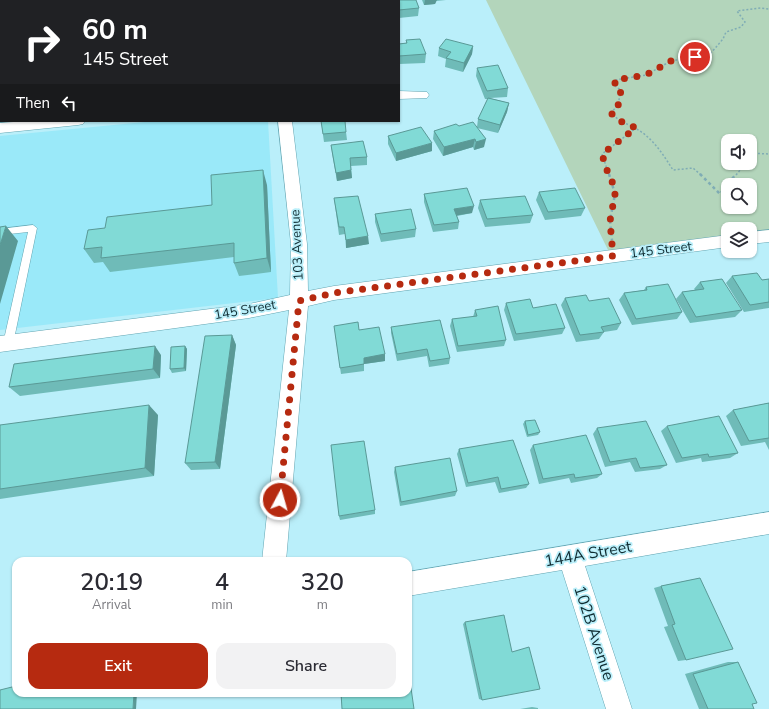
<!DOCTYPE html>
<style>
body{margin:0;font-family:"Nunito Sans",sans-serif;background:#f2f2f3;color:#2b2b33;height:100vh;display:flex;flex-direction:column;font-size:15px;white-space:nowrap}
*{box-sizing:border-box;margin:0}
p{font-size:13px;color:#7c7c81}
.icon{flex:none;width:22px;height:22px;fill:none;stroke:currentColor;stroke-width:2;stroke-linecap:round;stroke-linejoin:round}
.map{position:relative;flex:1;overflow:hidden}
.drawer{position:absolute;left:12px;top:557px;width:400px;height:140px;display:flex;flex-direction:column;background:#fff;border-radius:12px;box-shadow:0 1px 3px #0004}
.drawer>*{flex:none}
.top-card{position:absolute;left:0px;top:0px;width:400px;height:122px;box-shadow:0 1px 3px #0004;background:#202124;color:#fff;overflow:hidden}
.tools{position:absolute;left:721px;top:134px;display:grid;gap:8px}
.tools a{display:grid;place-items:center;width:36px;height:36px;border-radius:8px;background:#fff;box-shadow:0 1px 3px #0004;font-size:20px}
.pin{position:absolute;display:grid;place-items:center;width:34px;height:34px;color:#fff;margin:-17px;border:2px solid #fff;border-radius:50%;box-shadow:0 1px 4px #0007}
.me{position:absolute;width:44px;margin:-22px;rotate:6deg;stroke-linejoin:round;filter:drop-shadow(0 0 3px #0008)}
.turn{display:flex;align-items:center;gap:14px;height:84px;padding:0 16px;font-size:18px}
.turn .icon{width:52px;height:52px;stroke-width:2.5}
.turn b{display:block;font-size:28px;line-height:34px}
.then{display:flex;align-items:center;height:38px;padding:0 16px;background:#0003;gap:8px;font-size:15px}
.eta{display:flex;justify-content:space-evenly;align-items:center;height:68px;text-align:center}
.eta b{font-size:24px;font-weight:600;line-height:28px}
.cta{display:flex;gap:8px;margin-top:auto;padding:8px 16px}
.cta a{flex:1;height:46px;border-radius:12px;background:#b62a10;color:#fff;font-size:16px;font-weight:600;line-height:46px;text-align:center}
.cta a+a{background:#f2f2f3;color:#2b2b33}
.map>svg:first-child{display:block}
.built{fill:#9ae9f9}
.green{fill:#b3d5bb;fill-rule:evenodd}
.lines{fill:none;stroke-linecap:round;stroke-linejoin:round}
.lane-casing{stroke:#63a5b2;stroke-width:1}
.street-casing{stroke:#63a5b2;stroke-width:1}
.path-far1{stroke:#7facb5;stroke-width:1.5;stroke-dasharray:2 2;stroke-linecap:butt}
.path{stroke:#7facb5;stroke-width:2.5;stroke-dasharray:3 3;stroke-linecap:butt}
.lane{fill:#fff;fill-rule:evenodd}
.street{fill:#fff;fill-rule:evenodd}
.wall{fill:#6fbbb8}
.shaded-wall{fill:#5a9996}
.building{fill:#81dad6;stroke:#5a9996}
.route{stroke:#b62a10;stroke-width:7;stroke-dasharray:0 12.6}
.labels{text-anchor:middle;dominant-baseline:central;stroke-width:3.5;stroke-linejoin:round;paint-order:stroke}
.street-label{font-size:13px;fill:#102c32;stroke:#baeffa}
.near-street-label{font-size:16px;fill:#102c32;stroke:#baeffa}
</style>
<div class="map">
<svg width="769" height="709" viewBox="0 0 769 709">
<rect width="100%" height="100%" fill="#baeffa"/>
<path class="built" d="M155,121H268L278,298L0,330V136Z"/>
<path class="green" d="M486,0H769V234L750,237V229H728V239L613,252L608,250ZM728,141H750V163H728ZM728,185H750V207H728Z"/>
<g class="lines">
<defs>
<path id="lane" d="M0,55H1V59H0Z
M33,225L37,228L13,344L11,347L8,348L5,347L3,344L28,232L0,235V229Z"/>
<path id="street" d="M0,0H39L1,1L0,4Z
M264,0H276V1H264Z
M399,91L427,92L429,95L427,98L399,99Z
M27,121H85L83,124L78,125L0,133V123Z
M278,121H292L307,244L308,291L334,286L728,235V247L334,300L308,306L286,561H262L289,310L249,318L0,352V336L249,304L290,295L291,244Z
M769,230V242L750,244V232Z
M769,512V534L585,566L632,709H606L562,570L408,596V572Z"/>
</defs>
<use href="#lane" class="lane-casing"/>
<use href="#street" class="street-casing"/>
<path class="path-far1" d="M750,153L769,154
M609,175L602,154L636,128
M701,175L693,168L673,170C664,156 655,141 640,131C631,125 619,122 611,113L618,105L621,90L615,86V80L646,75L671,61L710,54L723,39L726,32L741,27L745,22L737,11L761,8L769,9
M736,175L741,169L740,163"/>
<path class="path" d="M609,174L615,194L610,221L612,240
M700,174L720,194L736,174"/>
<use href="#lane" class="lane"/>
<use href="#street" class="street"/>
</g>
<path class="wall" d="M295,0H324V1H295Z
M333,0H370V1H333Z
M385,0H416L419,8L418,16L399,18V1H386Z
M422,0H446L436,1L435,4L424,5Z
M0,11H1V29H0Z
M406,40L426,54L425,63L399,64V44L406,43Z
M473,46L472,54L463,72L445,67L446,59L438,56L439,48Z
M477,68L508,88L507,97L490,98L509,103L507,112L498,133L477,128L484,147L474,150L473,147L443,156L433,139L434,131L459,126L477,127L478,119L488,99H485L476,76Z
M0,85H1V107H0Z
M321,121L346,132L347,140L324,142Z
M388,136L432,151L396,161L388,144Z
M331,145L367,157V165L351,166L352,178L337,181L332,153Z
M267,185L271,272L239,276L234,263V257L110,272L103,262L94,263L84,249L105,228L212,205Z
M539,192L585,208L581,216L545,220L536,200Z
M424,194L472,213L457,216L459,222L458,229L433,232L424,202Z
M334,198L369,244L346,248L345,234L339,235Z
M480,200L533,215L530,223L485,227L478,208Z
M375,214L416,229L415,237L381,242L375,222Z
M732,276L762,280L769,279V308L744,312L726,283Z
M700,282L742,310L735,317L690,323L676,299L682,292L695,290L694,289Z
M646,287L682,312L677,319L632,325L619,300L624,293L644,290Z
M565,298L589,301L621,323L617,330L604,332L599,339L576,342L561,305Z
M506,303L533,308L565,328L562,334L514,341L504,310Z
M475,310L506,340L504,346L457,352L450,326L452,319L473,317Z
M334,326L359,330L385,354V361L364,364V371L341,374Z
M391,327L450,358L449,364L429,367L427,356L397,361L391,333Z
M232,335L236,345L220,469L191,470L185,463Z
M185,346L187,349L186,371L172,373L170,369Z
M161,355L160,378L20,396L9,387Z
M769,403V450L765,442L741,446L726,416L733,410Z
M158,415L154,476L0,499V425Z
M525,421L540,432L538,435L527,437L523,424Z
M667,426L738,453L730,458L702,462L701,458L676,463L661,431Z
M597,428L667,465L660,469L635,472L630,462L605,467L593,434Z
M533,445L602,474L597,478L571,483L569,478L539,484L530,450Z
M459,449L529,484L526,488L499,493L495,482L466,487L457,454Z
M395,467L457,491L455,496L400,506L394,472Z
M375,510V514L340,520L339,516Z
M700,578L686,660L678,661L664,627L668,626L654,588L661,586Z
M465,622L482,700L479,699L463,624Z
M728,662H738L754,709H699L685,674Z
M532,707L538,708V709H520Z"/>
<path class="shaded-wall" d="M425,0H437L435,4L424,5Z
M473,46L472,54L463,72L464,63Z
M509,103L507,112L498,133L500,125Z
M475,139L473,147L443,156L444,147Z
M486,139L484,147L474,150L476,142Z
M432,143V151L396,161V153Z
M263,170L267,185L271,272L267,258Z
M351,170L352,178L337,181L336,173Z
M474,206L472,213L453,216L454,209Z
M6,226L18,241L0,304V245Z
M368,236L369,244L346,248V240Z
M232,335L236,345L220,469L215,462Z
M155,346L161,355L160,378L153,369Z
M185,346L187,349L186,371L184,368Z
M385,354V361L364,364V371V358Z
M149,405L158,415L154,476L145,468Z
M134,693H137L136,709H133Z"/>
<path class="building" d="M111,0H132V1H111Z
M142,0H151V1H132Z
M172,0H182V1H172Z
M189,0H232V1H188Z
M388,0H416L419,8L399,10V1H388Z
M0,11H1V20H0Z
M420,39L426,54L399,56V44L407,43L406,40Z
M446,39L473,46L464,63L446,58L451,52L439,48Z
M498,65L508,88L487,91L477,68Z
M0,85H1V98H0Z
M488,98L509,103L500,125L478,119Z
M321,121H345L346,132L323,134Z
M473,122L486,139L476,142L475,139L444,147L434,131L456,124L459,126Z
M421,127L432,143L396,153L388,136Z
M363,141L367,157L350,158L351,170L336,173L331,145Z
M263,170L267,258L234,263V243L101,258L102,247L84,249L88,230L105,228L107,217L212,205L211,175Z
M467,188L474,206L454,209L459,222L434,225L424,194Z
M575,188L585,208L548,212L539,192Z
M358,196L368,236L346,240L344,227H339L334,198Z
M525,196L533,215L487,219L480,200Z
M411,209L416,229L381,234L375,214Z
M6,226L0,245V227Z
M757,273L762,280L769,279V302L750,305L732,276Z
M722,279L742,310L696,317L682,292L704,289L700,282Z
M668,284L682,312L636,319L624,293L647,290L646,287Z
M586,295L589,301L609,298L621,323L601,327L604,332L580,335L565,298Z
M530,299L533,308L556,304L565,328L516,334L506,303Z
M498,306L506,340L458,346L452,319L477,316L475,310Z
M440,320L450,358L430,361L427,349L397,354L391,327Z
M358,322L359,330L379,327L385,354L364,358V364L340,368L334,326Z
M232,335L215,462L185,463L205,336Z
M155,346L153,369L9,387L14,364Z
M185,346L184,368L170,369L171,347Z
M769,403V438L749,441L733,410Z
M149,405L145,468L0,489V425Z
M719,416L738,453L709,457L708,454L682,458L667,426Z
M535,420L540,432L528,435L525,421Z
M646,421L667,465L640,468L636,458L610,462L597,428Z
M586,435L602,474L575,478L574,474L543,479L533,445Z
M513,440L529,484L501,489L498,477L468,483L459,449Z
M364,441L375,510L339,516L331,445Z
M450,458L457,491L401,502L395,467Z
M700,578L733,649L686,660L672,625L675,624L661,586Z
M504,615L512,652L529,647L540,689L482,700L465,622Z
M738,662L757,703L752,704L754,709H708L693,674Z
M408,667L414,709H342L341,693H408Z
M16,686V693H134L133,709H0V690Z"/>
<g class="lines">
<path class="route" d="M280,500L299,301L334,293L613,256L610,221L615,194L612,181L606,168L602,154L636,128L618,120L611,113L618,106L621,90L615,86V80L646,75L671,61L695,57"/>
</g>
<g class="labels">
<g class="street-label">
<text transform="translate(297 245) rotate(-93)">103 Avenue</text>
<text transform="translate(661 250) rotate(-7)">145 Street</text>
<text transform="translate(245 310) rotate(-10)">145 Street</text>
</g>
<g class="near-street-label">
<text transform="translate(588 554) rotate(-10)">144A Street</text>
<text transform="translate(594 633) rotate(72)">102B Avenue</text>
</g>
</g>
</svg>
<div class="tools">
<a><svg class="icon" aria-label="sound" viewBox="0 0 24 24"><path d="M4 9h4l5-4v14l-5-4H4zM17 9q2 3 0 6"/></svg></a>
<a><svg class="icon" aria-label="search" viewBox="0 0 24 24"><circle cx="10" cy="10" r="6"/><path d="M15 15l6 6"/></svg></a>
<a><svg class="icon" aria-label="layers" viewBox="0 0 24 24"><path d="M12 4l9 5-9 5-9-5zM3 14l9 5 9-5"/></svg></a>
</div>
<div class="pin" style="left:695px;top:57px;background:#d93025"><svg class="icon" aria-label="arrive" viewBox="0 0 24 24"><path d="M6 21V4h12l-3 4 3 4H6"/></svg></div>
<svg class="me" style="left:280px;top:500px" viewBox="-20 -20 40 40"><circle r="17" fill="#b62a10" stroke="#fff" stroke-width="3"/><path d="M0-11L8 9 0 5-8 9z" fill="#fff"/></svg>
<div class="top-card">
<div class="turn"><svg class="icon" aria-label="right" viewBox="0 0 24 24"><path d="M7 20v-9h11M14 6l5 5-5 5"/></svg><div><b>60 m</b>145 Street</div></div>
<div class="then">Then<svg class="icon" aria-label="left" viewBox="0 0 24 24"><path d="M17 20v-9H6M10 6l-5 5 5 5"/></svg></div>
</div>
<section class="drawer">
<div class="eta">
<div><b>20:19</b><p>Arrival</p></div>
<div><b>4</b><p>min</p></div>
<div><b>320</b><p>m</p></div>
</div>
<div class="cta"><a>Exit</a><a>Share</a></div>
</section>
</div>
